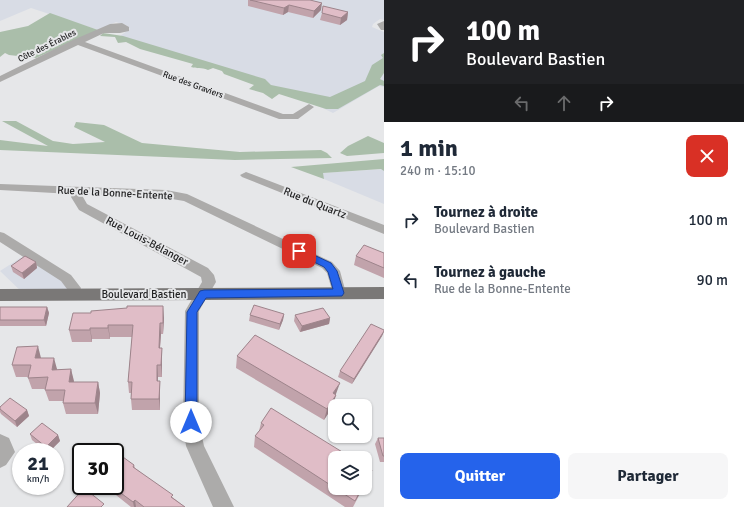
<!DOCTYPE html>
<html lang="fr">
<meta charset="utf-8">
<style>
body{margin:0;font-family:Signika,sans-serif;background:#f6f6f7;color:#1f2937;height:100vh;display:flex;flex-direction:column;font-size:15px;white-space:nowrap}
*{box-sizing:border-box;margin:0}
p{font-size:13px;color:#747a83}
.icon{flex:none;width:22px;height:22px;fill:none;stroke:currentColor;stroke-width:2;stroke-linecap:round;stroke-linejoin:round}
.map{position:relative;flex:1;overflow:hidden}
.side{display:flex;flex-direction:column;background:#fff;width:360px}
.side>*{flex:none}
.guide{background:#202124;color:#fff;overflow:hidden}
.tools{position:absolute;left:328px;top:399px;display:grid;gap:8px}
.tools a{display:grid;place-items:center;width:44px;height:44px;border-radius:8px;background:#fff;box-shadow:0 1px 3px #0004;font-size:20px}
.speed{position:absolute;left:12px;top:443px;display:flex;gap:8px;font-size:20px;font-weight:700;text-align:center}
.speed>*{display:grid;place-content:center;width:52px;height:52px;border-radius:50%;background:#fff;box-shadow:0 1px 3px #0004;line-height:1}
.speed small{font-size:10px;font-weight:400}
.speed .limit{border:2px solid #111;border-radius:6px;background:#fff;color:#111}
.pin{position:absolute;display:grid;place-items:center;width:34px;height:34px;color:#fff;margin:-17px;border-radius:8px;box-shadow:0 2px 6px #0006}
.me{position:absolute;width:44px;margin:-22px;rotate:0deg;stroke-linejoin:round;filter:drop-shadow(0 0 3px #0008)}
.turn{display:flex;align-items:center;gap:14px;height:84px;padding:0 16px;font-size:18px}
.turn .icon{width:52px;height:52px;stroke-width:2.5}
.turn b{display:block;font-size:28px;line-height:34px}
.lanes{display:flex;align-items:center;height:38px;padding:0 16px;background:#0003;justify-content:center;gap:20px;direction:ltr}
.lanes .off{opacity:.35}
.round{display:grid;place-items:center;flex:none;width:42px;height:42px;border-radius:8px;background:#f6f6f7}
.overview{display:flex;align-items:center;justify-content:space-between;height:68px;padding:0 16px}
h1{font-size:24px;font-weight:700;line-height:30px}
.button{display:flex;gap:8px;margin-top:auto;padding:8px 16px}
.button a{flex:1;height:46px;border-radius:8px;background:#2563eb;color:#fff;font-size:16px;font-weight:700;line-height:46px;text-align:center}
.button a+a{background:#f6f6f7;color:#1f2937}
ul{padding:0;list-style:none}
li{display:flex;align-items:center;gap:12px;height:60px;padding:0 16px}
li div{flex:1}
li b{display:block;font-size:15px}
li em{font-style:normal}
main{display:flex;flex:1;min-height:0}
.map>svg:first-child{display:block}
.built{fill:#d8dce5}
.green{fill:#aabeaa}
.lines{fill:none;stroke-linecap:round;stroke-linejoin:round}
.minor{fill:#acabaa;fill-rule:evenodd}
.major{fill:#7a7877;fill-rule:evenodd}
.wall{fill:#c1a3ab}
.shaded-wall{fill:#9d848b}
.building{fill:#e0bdc7;stroke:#9d848b}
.route{fill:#2563eb;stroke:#184099}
.labels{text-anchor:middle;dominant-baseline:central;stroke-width:4;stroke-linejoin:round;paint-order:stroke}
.far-street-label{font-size:9px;fill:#242425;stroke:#e6e7e9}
.street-label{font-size:11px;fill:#242425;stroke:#e6e7e9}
</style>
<main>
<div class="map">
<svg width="384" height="507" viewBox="0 0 384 507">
<rect width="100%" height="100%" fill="#e6e7e9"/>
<path class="built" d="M0,0H384V20L380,19L373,24L372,27L384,32V87L379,86L333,113L300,97L124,38L120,36L130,29L126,25L116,22L98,30L31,8L0,21Z
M384,169V204L324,179L322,173Z
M28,253L74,288L25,295L0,271Z"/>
<path class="green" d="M50,13L98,30L36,58L9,55L5,53L0,57V32L28,26Z
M103,33L123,36L265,79L271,85L330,97L365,81L372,65L383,58L381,55L384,53V73L380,79L384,81V86L380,85L338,109H326L279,94L272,99L263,93L249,89L254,85L224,74L222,71L213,68L208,70C201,67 197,69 191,67L193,64L140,49L126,42L118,43L115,37L100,36Z
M2,121H16L53,141L73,144L105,142L74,127L76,122L104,125L142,143L240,152L321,150L327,153L332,158L235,160L0,150V140L48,146Z
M368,136L384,143V153L347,156L340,153L348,146Z
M384,159V171L381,169L323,173L324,179L291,167Z"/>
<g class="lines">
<path class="minor" d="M384,21V30H381L377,24Z
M122,23L129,27V31L120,33H104L85,42L283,114H293L309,104L314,107L298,119H279L78,45L0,82V76L73,40L110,24Z
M246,172L384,225V234L242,177L240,175Z
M0,184L166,190L187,194L332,262L340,271L346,293L344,297L339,298L334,297L327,273L322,268L184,201L166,198L83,194V197L87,204L208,268L214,275L216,282L199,311V422L204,446L234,507H213L186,446L183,422L185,311L202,282L201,277L79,210L71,197L72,194L0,190Z
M0,232L4,233L71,275L81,288L77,298L72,299L67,298L65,294L67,289L61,281L0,242Z
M0,434L9,438L15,452L6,465L0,468Z"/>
<path class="major" d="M384,287V299L0,301V289Z"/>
</g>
<path class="wall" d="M248,0H310L321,10L313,18L288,12L283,15L248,6Z
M348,12L347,20L340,25L320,20L322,13Z
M384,253V278L354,265L356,256Z
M36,262L37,268L24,279L13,272L11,266Z
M0,307H47L49,313L46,326H0Z
M284,314L283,320L279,330L249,321L250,315Z
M295,315L330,318L329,324L300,332L294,321Z
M164,318L163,334H161L160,348H162V377H158V381H160V410H132L131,399V393H129L128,382L132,337H110V339H92V342H72L69,330Z
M384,332L382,336L352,384L338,377L340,371Z
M237,356L336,394L333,406L324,420L236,368Z
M41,358L57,369V370L71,369L73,382H98L100,393L98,414H66L63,403V401H49L45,390L46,389H32L28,378V377H16L12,365Z
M0,407L27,410L29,416L17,427L1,414L0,412Z
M261,423L363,488L353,507H345L254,447L255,436L259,431Z
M30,434L58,435L60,441L49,452H47L32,440Z
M378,438H384V462H380L375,444Z
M115,454L134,465L135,468L185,507H131L116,495L115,490L110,486H115Z"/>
<path class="shaded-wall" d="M322,3L321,10L313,18L314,11Z
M289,5L288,12L283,15L284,8Z
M348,12L347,20L340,25L341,18Z
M36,262L37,268L24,279L22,273Z
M163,306L164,318L163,334Z
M47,307L49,313L46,326L44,320Z
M284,314L283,320L279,330L280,324Z
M330,318L329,324L300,332L302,326Z
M160,323L161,334L159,360V348Z
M108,325L110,337V339L108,328Z
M90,328L92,339V342L90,330Z
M384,331L382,336L352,384L354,379Z
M38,346L41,358H35Z
M162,348V377L161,365Z
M54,358L57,369L55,381L52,370Z
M157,365L158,377L157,392Z
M71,369L74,381L72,393L69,382Z
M160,381V410L159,399Z
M98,382L100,393L98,414L95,403Z
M340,383L336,394L330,404L333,393Z
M336,395L333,406L324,420L327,409Z
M27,410L29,416L17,427L15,421Z
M58,435L60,441L49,452H48L46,447Z
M135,500L136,507H134L133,502Z"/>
<path class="building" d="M250,0H310L322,3L314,11L289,5L284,8Z
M323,6L348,12L341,18L322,13Z
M364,245L384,253V268L356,256Z
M25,256L36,262L22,273L11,266Z
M254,305L284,314L280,324L250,315Z
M127,306H163V323H160L159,348H162L161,365H157V381H160L159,399H131L132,382H128L133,325H108V328H90V330H69L73,313H91V311L127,308Z
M0,307H47L44,320H0Z
M323,308L330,318L302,326L295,315Z
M371,324L384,330V331L354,379L340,371Z
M255,335L340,383L333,393L336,395L327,409L237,356Z
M38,346L35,358H54L52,370L71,369L69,382H98L95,403H63L65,390H45L48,377L28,378L31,365H12L17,347Z
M10,398L27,410L15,421L0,409V407Z
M271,408L352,458H335V488L255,436L264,425L261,423Z
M42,423L58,435L46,447L30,434Z
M378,438H384V456H383Z
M116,452L134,465L133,467L173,495L171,497L185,507H144L135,500L133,502L114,488L117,485L115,484V454Z
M365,466L372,470L365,483Z
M84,488L104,504L101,507H67Z
M335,488H362L355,501Z"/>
<path class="route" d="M299,248L331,263L337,271L344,293L342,296L206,298L197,312V422L195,426L191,428L187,426L185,422L187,312L189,309L200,291L204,290L333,289L328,272L324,267L296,253L294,251L296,249Z"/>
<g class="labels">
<g class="far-street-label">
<text transform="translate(47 46) rotate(-26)">Côte des Érables</text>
<text transform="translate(193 85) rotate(20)">Rue des Graviers</text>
</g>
<g class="street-label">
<text transform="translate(115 193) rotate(3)">Rue de la Bonne-Entente</text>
<text transform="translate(315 203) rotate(22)">Rue du Quartz</text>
<text transform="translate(147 241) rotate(28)">Rue Louis-Bélanger</text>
<text x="144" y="294">Boulevard Bastien</text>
</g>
</g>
</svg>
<div class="tools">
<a><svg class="icon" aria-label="search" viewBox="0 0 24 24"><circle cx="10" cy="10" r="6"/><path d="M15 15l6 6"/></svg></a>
<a><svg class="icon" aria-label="layers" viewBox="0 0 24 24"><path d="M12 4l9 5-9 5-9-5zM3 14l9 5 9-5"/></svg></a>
</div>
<div class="speed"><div>21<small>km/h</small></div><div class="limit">30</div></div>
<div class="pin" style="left:299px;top:251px;background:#d93025"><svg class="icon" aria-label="arrive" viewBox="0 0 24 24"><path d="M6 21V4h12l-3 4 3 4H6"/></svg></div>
<svg class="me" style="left:191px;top:422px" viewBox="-20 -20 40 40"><circle r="19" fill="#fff"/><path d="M0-13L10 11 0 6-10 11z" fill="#2563eb"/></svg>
</div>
<section class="side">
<div class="guide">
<div class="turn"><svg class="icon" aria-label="right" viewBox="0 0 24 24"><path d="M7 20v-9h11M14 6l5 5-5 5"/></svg><div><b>100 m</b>Boulevard Bastien</div></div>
<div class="lanes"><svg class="icon off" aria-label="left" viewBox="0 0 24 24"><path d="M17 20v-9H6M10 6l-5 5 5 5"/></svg><svg class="icon off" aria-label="ahead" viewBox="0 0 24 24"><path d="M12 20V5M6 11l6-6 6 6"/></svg><svg class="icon" aria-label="right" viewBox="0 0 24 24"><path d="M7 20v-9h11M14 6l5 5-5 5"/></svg></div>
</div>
<div class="overview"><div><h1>1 min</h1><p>240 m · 15:10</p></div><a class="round" style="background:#d93025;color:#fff"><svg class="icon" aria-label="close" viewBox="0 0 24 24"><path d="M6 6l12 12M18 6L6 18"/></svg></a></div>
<ul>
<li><svg class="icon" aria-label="right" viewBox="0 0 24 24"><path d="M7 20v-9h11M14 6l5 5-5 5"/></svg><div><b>Tournez à droite</b><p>Boulevard Bastien</p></div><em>100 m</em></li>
<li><svg class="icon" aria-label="left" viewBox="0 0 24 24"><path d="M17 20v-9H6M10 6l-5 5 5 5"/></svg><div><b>Tournez à gauche</b><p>Rue de la Bonne-Entente</p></div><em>90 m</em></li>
</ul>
<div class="button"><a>Quitter</a><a>Partager</a></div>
</section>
</main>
